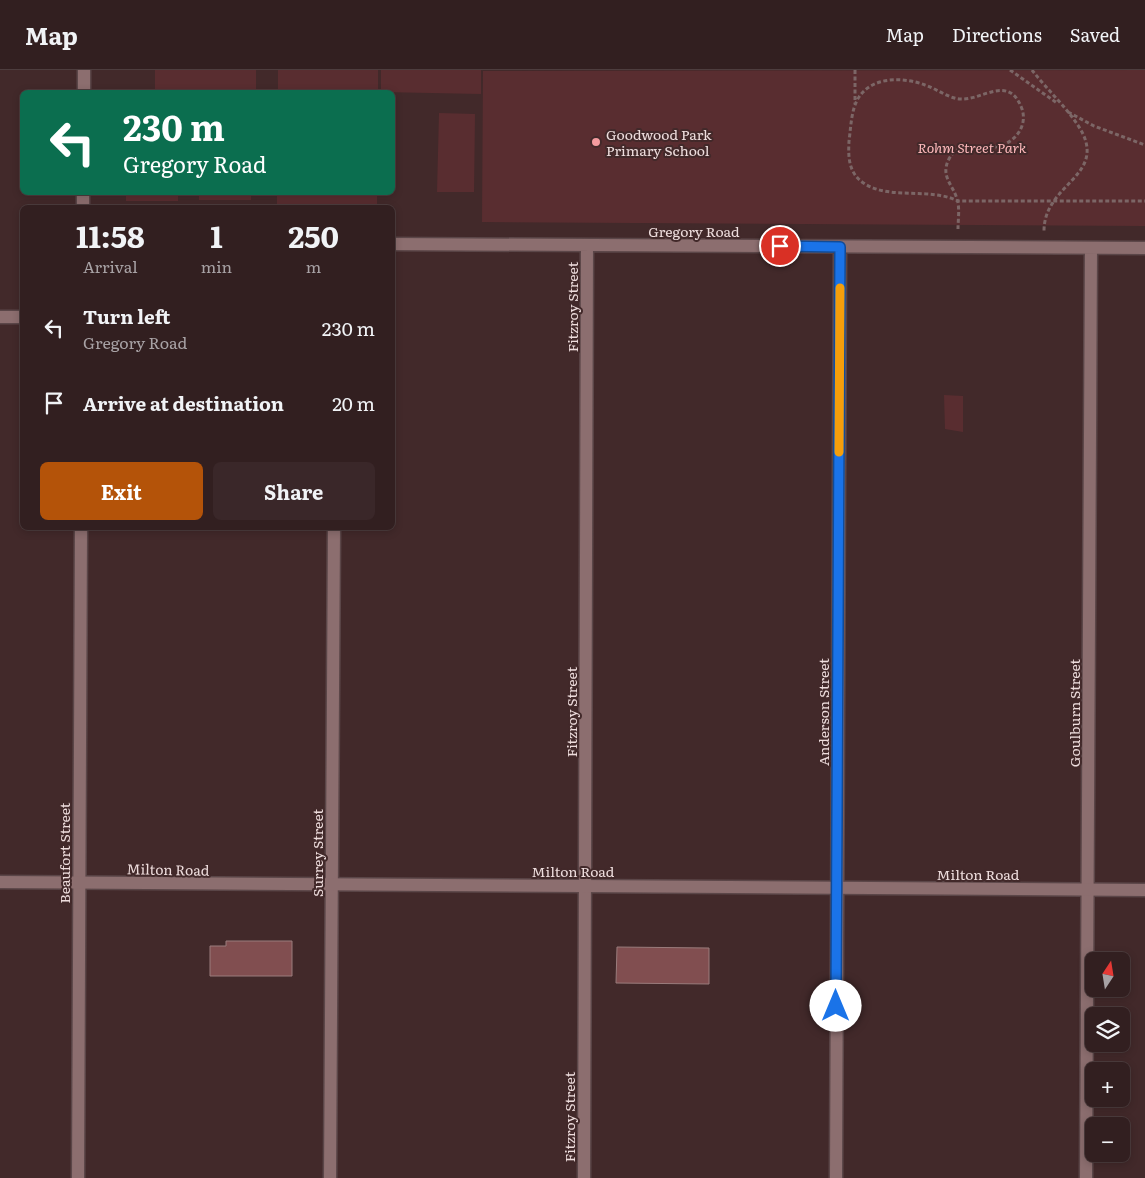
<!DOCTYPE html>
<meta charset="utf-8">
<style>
body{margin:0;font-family:Literata,serif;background:#3a2729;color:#f1f3f6;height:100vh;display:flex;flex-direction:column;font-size:19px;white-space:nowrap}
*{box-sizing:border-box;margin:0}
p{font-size:16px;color:#a8a2a5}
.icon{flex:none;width:28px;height:28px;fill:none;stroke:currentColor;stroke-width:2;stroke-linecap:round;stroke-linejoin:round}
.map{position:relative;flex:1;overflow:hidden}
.drawer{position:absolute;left:20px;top:135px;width:375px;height:325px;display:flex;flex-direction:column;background:#321f20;border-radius:8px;box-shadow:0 2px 8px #0003,0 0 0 1px #4d3d3e}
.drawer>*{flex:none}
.banner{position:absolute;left:20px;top:20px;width:375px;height:105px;border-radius:8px;box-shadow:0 2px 8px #0003,0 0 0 1px #4d3d3e;background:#0b6e4f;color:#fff;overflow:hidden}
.needle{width:32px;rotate:12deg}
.fabs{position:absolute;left:1085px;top:882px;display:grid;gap:10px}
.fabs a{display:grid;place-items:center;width:45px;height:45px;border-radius:8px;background:#321f20;box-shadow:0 2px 8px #0003,0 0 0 1px #4d3d3e;font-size:25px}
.pin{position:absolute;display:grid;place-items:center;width:42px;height:42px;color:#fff;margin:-21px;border:2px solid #fff;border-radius:50%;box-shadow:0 1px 5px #0007}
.me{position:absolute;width:55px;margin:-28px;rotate:0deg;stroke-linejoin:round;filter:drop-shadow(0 0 4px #0008)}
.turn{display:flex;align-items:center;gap:18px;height:105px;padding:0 20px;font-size:22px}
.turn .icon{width:65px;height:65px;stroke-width:2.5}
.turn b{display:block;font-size:35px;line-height:42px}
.eta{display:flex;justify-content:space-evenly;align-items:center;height:85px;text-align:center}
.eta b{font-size:30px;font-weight:700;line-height:35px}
.primary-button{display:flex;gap:10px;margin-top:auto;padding:10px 20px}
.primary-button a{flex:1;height:58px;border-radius:8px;background:#b45309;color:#fff;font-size:20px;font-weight:700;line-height:58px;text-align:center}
.primary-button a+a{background:#3a2729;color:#f1f3f6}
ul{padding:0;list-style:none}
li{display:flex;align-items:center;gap:15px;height:75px;padding:0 20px}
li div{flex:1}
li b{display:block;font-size:19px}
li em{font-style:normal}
header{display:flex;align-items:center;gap:30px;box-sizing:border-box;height:70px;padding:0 25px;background:#321f20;border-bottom:1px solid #4d3d3e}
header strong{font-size:24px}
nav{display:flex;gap:28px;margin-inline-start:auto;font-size:18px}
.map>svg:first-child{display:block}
.green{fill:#592d30}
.building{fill:#814e50;stroke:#9a7c7c}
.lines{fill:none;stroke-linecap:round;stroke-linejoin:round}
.service-casing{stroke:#5b4648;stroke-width:15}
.minor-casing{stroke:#5b4648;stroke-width:15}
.tertiary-casing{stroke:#5b4648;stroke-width:15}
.path{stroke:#7c6666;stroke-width:3;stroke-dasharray:4 2.5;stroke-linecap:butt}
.service{stroke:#8c6e6f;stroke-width:12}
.minor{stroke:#8c6e6f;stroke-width:12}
.tertiary{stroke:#8c6e6f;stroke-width:12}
.route-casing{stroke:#114b97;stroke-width:12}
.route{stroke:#1a73e8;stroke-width:9}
.slow{stroke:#f59e0b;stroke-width:9}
.poi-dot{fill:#f49b9f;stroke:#42292a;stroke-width:2}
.labels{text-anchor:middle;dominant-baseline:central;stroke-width:4;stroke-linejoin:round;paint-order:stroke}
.poi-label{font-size:14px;fill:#edd;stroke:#42292a;text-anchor:start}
.park-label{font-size:14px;font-style:italic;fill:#feb9bb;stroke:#42292a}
.street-label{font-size:14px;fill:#edd;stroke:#42292a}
</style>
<header>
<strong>Map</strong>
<nav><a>Map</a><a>Directions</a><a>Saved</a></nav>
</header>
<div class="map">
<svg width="1145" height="1108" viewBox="0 0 1145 1108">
<rect width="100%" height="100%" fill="#42292a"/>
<path class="green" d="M155,0H256V22L155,21Z
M278,0H378V22L278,21Z
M381,0H481V24L381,22Z
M1145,0V156L482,152L483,1Z
M439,43L475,44L474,122H437Z
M126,123H178V131H126Z
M199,123H251V130H199Z
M277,123H377V136L277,134Z
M944,325L963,326V362L945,359Z"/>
<path class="building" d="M226,871H292V906H210V876H226Z
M617,877L709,878V914L616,913Z"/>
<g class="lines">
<defs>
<path id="service" d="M0,247H22"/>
<path id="minor" d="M84,22V0
M83,138V122
M392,174L1145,178
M78,1108L81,458
M330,1108L334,458
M584,1108L587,175
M836,1108L840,177
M1086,1108L1091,178"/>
<path id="tertiary" d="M0,812L1145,820"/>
</defs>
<use href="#service" class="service-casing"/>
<use href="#minor" class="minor-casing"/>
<use href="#tertiary" class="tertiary-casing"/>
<path class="path" d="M855,0V34
M1010,0L1057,33
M1032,0C1047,20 1072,42 1083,64C1103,107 1044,115 1044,161
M1068,42L1094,56L1145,75
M958,159C958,150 960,138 957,129C953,115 941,107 948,91C957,70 979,79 995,77C1014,74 1028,57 1022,39C1009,3 982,31 960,29C948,28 937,19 925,15C904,7 873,6 859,27C851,39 851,57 849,71C848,89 849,104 865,114C891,130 929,117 958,131H1145"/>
<use href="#service" class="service"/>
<use href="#minor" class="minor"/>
<use href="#tertiary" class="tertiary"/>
</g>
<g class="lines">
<defs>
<path id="route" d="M780,176L840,177L836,936"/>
</defs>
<use href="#route" class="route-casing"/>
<use href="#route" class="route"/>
<path class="slow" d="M839,382L840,218"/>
</g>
<circle class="poi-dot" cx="596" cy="72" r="5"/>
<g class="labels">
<g class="poi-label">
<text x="606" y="64">Goodwood Park<tspan x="606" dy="16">Primary School</tspan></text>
</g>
<g class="park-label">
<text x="972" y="77">Rohm Street Park</text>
</g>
<g class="street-label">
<text x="694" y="161">Gregory Road</text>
<text transform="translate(572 237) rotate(-90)">Fitzroy Street</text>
<text transform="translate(571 642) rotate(-90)">Fitzroy Street</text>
<text transform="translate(823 642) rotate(-90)">Anderson Street</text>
<text transform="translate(1074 643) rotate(-90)">Goulburn Street</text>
<text transform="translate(64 783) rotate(-90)">Beaufort Street</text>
<text transform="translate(317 783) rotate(-90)">Surrey Street</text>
<text transform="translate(168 799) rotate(1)">Milton Road</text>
<text x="573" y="801">Milton Road</text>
<text x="978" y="804">Milton Road</text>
<text transform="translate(569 1047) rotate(-90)">Fitzroy Street</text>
</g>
</g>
</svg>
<div class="fabs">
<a><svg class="needle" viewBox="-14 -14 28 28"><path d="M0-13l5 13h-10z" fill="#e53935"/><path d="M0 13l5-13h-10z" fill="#a8a2a5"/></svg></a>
<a><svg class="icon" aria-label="layers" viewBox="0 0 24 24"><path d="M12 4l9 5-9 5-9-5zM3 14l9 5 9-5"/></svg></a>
<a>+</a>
<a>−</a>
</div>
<div class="pin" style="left:780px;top:176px;background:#d93025"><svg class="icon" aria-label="arrive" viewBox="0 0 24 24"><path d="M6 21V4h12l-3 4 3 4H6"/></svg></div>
<svg class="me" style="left:836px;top:936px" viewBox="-20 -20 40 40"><circle r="19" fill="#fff"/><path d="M0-13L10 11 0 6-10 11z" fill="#1a73e8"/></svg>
<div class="banner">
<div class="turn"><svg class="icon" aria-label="left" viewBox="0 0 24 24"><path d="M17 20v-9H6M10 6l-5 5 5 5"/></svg><div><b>230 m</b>Gregory Road</div></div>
</div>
<section class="drawer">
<div class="eta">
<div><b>11:58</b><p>Arrival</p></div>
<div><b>1</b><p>min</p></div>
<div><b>250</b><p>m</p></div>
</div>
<ul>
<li><svg class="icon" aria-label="left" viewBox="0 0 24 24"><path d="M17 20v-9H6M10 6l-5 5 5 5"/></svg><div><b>Turn left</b><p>Gregory Road</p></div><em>230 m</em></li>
<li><svg class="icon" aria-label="arrive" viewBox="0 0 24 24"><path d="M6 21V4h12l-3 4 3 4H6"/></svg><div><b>Arrive at destination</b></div><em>20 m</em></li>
</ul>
<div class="primary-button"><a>Exit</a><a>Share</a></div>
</section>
</div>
